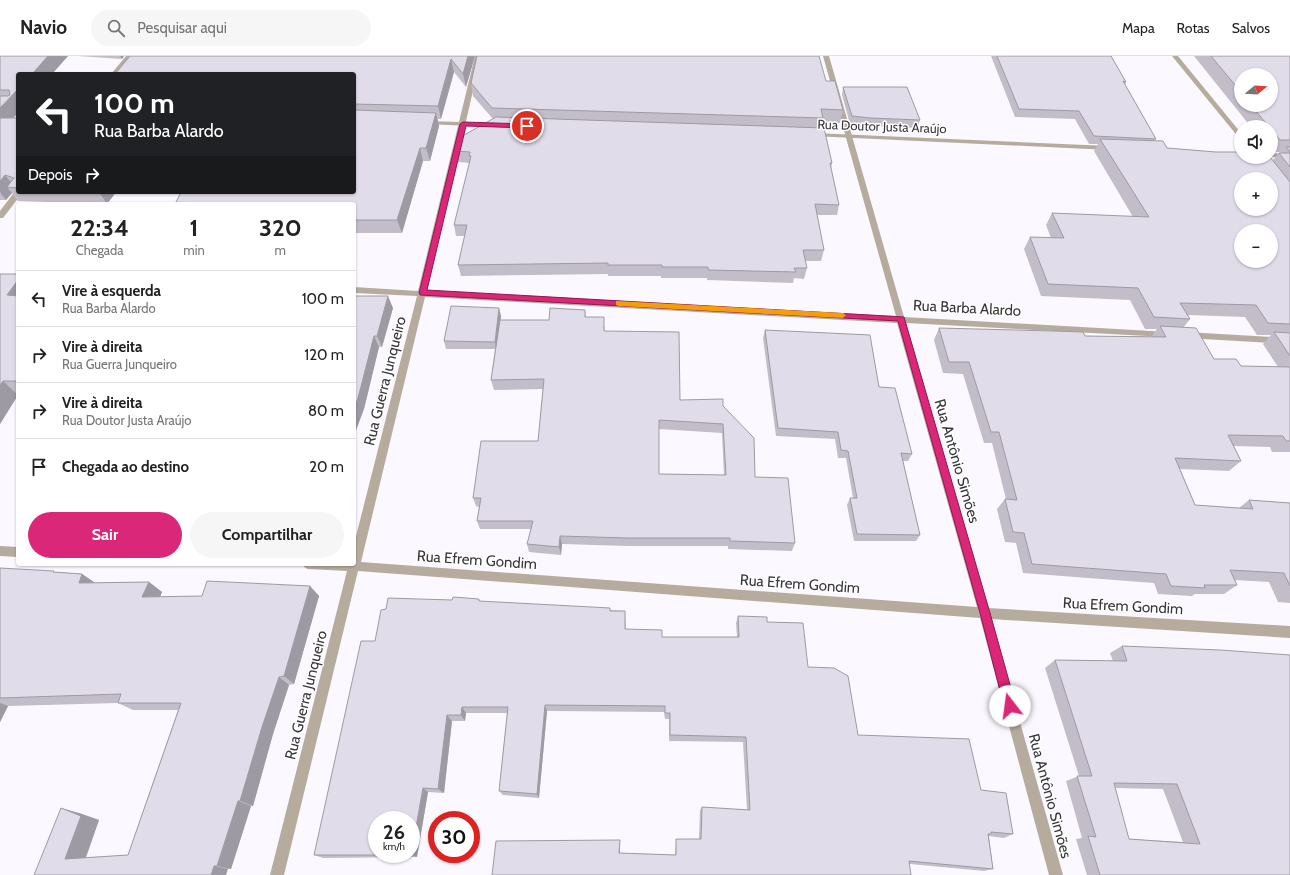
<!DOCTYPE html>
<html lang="pt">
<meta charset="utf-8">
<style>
body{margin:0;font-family:Cabin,sans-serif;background:#f6f6f6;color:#222;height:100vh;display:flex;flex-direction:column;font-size:15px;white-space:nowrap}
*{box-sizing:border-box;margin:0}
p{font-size:13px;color:#767676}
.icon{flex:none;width:22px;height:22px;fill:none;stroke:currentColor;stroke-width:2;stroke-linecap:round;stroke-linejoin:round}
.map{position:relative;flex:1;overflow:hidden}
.panel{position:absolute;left:16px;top:146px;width:340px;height:364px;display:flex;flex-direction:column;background:#fff;border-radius:4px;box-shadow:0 1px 3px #0004}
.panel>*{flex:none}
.hud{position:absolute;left:16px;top:16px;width:340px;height:122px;border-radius:4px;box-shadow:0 1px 3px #0004;background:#202124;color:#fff;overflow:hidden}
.needle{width:26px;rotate:72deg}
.fabs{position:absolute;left:1234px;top:12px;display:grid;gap:8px}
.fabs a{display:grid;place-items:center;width:44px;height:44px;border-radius:50%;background:#fff;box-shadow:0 1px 3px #0004;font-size:20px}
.speed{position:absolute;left:368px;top:755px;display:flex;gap:8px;font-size:20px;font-weight:700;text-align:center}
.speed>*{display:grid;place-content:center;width:52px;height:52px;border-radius:50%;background:#fff;box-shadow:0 1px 3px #0004;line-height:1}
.speed small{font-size:10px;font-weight:400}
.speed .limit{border:6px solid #d22;background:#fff;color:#111}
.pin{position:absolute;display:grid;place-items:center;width:34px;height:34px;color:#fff;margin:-17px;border:2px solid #fff;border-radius:50%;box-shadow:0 1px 4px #0007}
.me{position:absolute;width:44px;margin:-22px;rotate:345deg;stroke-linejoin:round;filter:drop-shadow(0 0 3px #0008)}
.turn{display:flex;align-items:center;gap:14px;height:84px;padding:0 12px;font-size:18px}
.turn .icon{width:52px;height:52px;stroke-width:2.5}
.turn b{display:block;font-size:28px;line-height:34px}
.then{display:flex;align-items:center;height:38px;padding:0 12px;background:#0003;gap:8px;font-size:15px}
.eta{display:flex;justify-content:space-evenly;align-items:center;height:68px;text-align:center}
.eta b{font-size:24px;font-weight:800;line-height:28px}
.primary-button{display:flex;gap:8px;margin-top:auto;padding:8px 12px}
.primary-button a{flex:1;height:46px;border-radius:24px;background:#db2777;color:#fff;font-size:16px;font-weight:800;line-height:46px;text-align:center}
.primary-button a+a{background:#f6f6f6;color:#222}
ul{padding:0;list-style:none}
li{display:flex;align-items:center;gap:12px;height:56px;padding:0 12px;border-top:1px solid #e0e0e0}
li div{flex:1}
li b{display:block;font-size:15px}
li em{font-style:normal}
header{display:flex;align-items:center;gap:24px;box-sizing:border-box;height:56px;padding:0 20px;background:#fff;border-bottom:1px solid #e0e0e0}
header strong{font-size:19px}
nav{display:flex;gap:22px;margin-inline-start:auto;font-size:14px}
.search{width:280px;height:36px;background:#f6f6f6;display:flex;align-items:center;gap:10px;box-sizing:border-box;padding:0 14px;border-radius:22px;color:#767676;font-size:15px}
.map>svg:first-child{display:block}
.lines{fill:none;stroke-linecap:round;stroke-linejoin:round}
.minor{fill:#b6ac9e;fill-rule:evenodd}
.tertiary{fill:#b6ac9e;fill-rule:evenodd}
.wall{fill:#c2bdc8;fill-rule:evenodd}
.shaded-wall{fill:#9e9aa3}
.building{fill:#e1dce9;stroke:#9e9aa3;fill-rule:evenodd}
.route{fill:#db2777;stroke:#8e194d}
.slow{fill:#f59e0b}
.labels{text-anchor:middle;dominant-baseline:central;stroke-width:3;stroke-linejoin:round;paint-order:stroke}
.far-street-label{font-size:13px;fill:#38363b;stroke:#fff}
.street-label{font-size:15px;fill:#38363b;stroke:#fff}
</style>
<header>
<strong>Navio</strong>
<div class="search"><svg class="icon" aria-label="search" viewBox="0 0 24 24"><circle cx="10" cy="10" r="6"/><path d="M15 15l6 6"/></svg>Pesquisar aqui</div>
<nav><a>Mapa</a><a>Rotas</a><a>Salvos</a></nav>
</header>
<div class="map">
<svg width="1290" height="819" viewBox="0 0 1290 819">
<rect width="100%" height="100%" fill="#fbf9ff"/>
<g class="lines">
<path class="minor" d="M126,0H132L117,18H111Z
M475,0H481L427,235L896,260L823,0H829L904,261L1169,276L1170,278L1166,281L906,267L988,552L1290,570V582L991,563L1063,819H1049L980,562L358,515L284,819H270L347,515L308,513L304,511L303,508H354V488L417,240L354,237V231L418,235ZM425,241L897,267L977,551L361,506Z
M16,134L23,136L3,162H0V155Z
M1186,276L1290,282V288L1186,282L1182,279Z
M0,490L18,491V501L0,500Z"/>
<path class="tertiary" d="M1172,0H1178L1241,77V83L1239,82Z
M426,65L496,67L499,69L496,71L424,68V66Z
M814,77L1109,90L1113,92L1109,94L812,80V78Z
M1271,97L1290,98V102L1270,101Z"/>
</g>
<path class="wall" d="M0,0H68L13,62H18V136H116L107,148L18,145L12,137L6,144H0Z
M78,0H124L122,3Z
M475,0L466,31L454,16L441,63H438L439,70L430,105H423L402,177H356L354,183V18Z
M991,0H1111L1126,26L1125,29L1156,83L1154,85L1167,92L1273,104L1279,97L1281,96H1271V71H1251L1194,0H1290V396H1272L1270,391L1234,390L1241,405L1229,415L1180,413L1195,449L1239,452L1249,444L1290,447V547L1278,546L1269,526L1235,524L1237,529L1224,538H1195L1192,540L1158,538L1154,527L1023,517L1016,487L1005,486L997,453L1005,443H1006L992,387H984L963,318L943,317L934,284L939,272L1085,280L1151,281L1157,273H1145L1130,244L1041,240L1024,193L1030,181L1051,182L1046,169L1052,157L1133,161L1094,95L1098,88H1089L1075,63L1015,61ZM1241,19L1271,49H1241ZM1188,259L1245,261L1257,279H1271L1263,288L1278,311L1241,310L1214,303L1183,272L1190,263Z
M826,25L843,54L840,67H822L821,72L832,107L831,113L839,149L837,159H817L824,194L821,205H805L807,212L804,223L794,222L793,227L707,224V222H661V220H608V218L461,220L458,209L465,180H456L454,169L470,107L458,106L456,95L493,63L473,40L471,27Z
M843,31L920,64L917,72L868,70L850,68L842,39Z
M0,218H18V339L0,368Z
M354,240L393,252L382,291H379L364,353Z
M585,254L586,261L605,271L604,275L680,344L723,350L755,421L795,487L792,495L728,493V490H628L562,488L561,499L529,496L527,488L531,473H480L477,465L479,451L476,450L473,442L538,385L543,333L494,334L491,324L495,293H446L444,285L501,260V264H549ZM659,373L722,377L724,419L659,418Z
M765,274L879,331L912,398L908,405H903L920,479L916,485H854L847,449L850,442H853L846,402H838L835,383L776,380L763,282Z
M0,512L82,518L95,527L149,526L162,536L160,541L202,540L310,530L319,540L294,628L289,629L273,678L253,750H251L231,813H228L34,819L79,757L99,764L86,802L128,799L178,654H133L118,647L8,650L0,666Z
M480,545L625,555L626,573L662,581H737L736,567L738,560L767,566L808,611L858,679L981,734L1013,778L1004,782L989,780L993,813L984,815L910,808L492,819L620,787V797L675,799L676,786V783H699L700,754L702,751L747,754L743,686L669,685V663H665L664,656L547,655L539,742L503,739L499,735L507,657H466L465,665H452L444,737L428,736L417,801L323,802L314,799L375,585Z
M1122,590L1290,819H1087L1076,783L1082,782L1066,725L1079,720L1045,612L1055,604L1113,605L1110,597ZM1115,732L1163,733L1183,786L1129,783Z"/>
<path class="shaded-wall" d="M48,0H68L52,18H32Z
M120,0H124L122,3Z
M468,0H475L466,31L463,18Z
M451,3L454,16L441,63L438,50Z
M18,33V57L1,75L0,74V52Z
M436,57L439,70L430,105L426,92Z
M420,92L423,105L402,177L397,164Z
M5,119L15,131H7L12,137L6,144L0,136V125Z
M99,136H116L107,148Z
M354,172L356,177L354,183Z
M18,224V251L7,239Z
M388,240L393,252L382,291L377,280Z
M499,252L501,260L496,293L495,286Z
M374,280L379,291L364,353L354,380V354Z
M3,325L18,339L0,368V330Z
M560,480L562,488L561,499L559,491Z
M82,518L97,528L79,527Z
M149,526L162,536L156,551L142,541Z
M310,530L319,540L294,628L284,620Z
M279,621L289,629L273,678L253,750L240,745L262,671Z
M0,647L8,650L0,666Z
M545,649L547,655L539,742L537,738Z
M462,651L466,657L465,665L461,659Z
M447,659L452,665L444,737L438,733Z
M423,732L428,736L417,801L411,799Z
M238,745L251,750L231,813L217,810Z
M61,752L79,757L99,764L84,806L65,803Z
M620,784V800L619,797Z
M214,810L228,813L226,819H211Z"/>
<path class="building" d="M0,0H48L32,18H18V33L0,52V40H8L10,39L9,34H0Z
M130,0H468L463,18L451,3L438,50L354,48V18H115Z
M477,0H819L826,25H835L843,54L821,53L823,62L492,52L471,27Z
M997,0H1111L1126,26L1123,25L1156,83L1094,80L1079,55L1019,53Z
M1211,0H1290V84H1280L1271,73V71H1269L1251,49H1271V19H1241V36Z
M843,31H907L920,64L870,62L852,60Z
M354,54L436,57L426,92H420L397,164H354V148H175L181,136H354Z
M496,61L824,72L832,107H830L839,149L815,148L824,194H803L807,212H794L796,216L708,214V211H662V209H608V207L458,209L467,169H454L471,100H469L470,96L456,95L459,82Z
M0,62H18V132L7,131L14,122L5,119L0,125Z
M1100,83L1163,85L1167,92L1216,96H1241V101H1270L1290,126V268L1268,267L1256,249L1180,247L1190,263L1154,261L1138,232L1048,228L1030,181L1064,182L1052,157L1149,161ZM1241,123H1271V153H1241ZM1241,175H1271V205H1241Z
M1286,91H1290V96Z
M1279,97H1290V111Z
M0,218H18V224L7,239L18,240V325H3L0,330Z
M354,240H388L377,280H374L358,342L354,354Z
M451,250L499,252L495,286L444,285Z
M550,252L585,254V261H604V275L679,276L680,344L723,343V350L754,382L755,421L788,422L795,487L730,485V482H628L560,480L559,491L527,488L533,465H477L481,442H473L481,385H538L544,323L491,324L500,264H549ZM659,364L723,368L726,419L659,418Z
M1160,270L1196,272L1214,303H1236L1241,310L1290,311V385H1286L1283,380L1228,379L1241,405L1175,402L1195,449L1253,453L1249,444L1290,447V530L1284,517L1230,514L1237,529H1204L1205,532L1171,530L1166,518L1032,508L1024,477L1013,476L1005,443L1017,444L999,376H991L969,306H949L939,272L1053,275L1083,276L1085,280L1166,281Z
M765,274L870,279L879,331L895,332L912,398L901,397L920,479L857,478L850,442H857L848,395L841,394L838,376L778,372Z
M1274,276L1290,277V300Z
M0,512L54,515L53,516L82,518L79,527L149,526L142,541L202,540L207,525L310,530L284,620L279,621L262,671L240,745H238L217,810H214L211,819H34L61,752L81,760L65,803L128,799L181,647H118L121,638L0,642Z
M453,541L479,543V545L610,552V555H625V573L662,574V581H739L738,560L767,561V566L803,567L808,611L834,612L848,620L858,679L969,683L981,734L1006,737L1013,778L991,776V778H988L993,813L909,805L911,819H492L496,785L620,784L619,797L676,799V783H701L702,751L750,754L746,681L670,679V657H665V650L545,649L537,738L499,735L508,651H462L461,659H447L438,733L423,732L411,799H314L361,585H375L381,554L386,553L388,542L452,544ZM377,764H411V798H377Z
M1122,590L1220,594L1290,599V819H1100L1088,780L1096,781L1077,720H1092L1055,604L1127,605ZM1114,727L1177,728L1200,788L1129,783Z"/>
<path class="route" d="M463,66L527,68L530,70L527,72L466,70L427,234L904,261L990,557L1016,650L1014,653L1010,655L1006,653L1004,650L980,557L898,265L420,239L419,237L460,68Z"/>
<path class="slow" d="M616,245L843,257L846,259L843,262L619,250L616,249Z"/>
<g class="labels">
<g class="far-street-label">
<text transform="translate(882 70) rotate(2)">Rua Doutor Justa Araújo</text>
</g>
<g class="street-label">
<text transform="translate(967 252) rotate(3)">Rua Barba Alardo</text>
<text transform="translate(385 325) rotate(-76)">Rua Guerra Junqueiro</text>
<text transform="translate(957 405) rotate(74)">Rua Antônio Simões</text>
<text transform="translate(477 504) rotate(4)">Rua Efrem Gondim</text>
<text transform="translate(800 528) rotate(4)">Rua Efrem Gondim</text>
<text transform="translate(1123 550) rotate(3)">Rua Efrem Gondim</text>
<text transform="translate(306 639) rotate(-76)">Rua Guerra Junqueiro</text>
<text transform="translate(1050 740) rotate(75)">Rua Antônio Simões</text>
</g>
</g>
</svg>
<div class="fabs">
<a><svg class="needle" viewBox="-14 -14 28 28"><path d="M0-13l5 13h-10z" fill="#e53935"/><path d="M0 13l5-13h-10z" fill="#767676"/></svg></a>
<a><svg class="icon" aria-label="sound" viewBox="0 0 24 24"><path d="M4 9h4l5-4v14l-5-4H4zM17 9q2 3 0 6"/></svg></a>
<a>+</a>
<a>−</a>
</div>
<div class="speed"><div>26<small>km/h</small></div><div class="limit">30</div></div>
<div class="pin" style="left:527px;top:70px;background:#d93025"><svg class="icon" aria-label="arrive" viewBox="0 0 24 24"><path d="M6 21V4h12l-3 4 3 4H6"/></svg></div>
<svg class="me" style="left:1010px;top:650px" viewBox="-20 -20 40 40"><circle r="19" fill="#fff"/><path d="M0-13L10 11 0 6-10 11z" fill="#db2777"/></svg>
<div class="hud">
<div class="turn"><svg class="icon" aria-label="left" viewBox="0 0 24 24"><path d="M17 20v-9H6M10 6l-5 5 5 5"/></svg><div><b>100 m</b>Rua Barba Alardo</div></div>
<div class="then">Depois<svg class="icon" aria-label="right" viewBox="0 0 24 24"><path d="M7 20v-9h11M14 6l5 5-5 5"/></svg></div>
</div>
<section class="panel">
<div class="eta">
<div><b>22:34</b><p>Chegada</p></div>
<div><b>1</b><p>min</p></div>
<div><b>320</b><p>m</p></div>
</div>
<ul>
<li><svg class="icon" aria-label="left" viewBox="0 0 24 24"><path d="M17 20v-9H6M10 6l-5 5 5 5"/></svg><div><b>Vire à esquerda</b><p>Rua Barba Alardo</p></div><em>100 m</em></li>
<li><svg class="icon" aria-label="right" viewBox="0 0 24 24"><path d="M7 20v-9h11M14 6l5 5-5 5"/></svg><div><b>Vire à direita</b><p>Rua Guerra Junqueiro</p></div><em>120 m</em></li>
<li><svg class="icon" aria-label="right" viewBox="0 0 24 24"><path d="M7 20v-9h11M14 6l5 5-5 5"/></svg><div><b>Vire à direita</b><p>Rua Doutor Justa Araújo</p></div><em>80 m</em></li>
<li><svg class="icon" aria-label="arrive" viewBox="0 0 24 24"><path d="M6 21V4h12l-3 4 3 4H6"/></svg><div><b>Chegada ao destino</b></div><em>20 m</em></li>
</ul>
<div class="primary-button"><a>Sair</a><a>Compartilhar</a></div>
</section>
</div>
